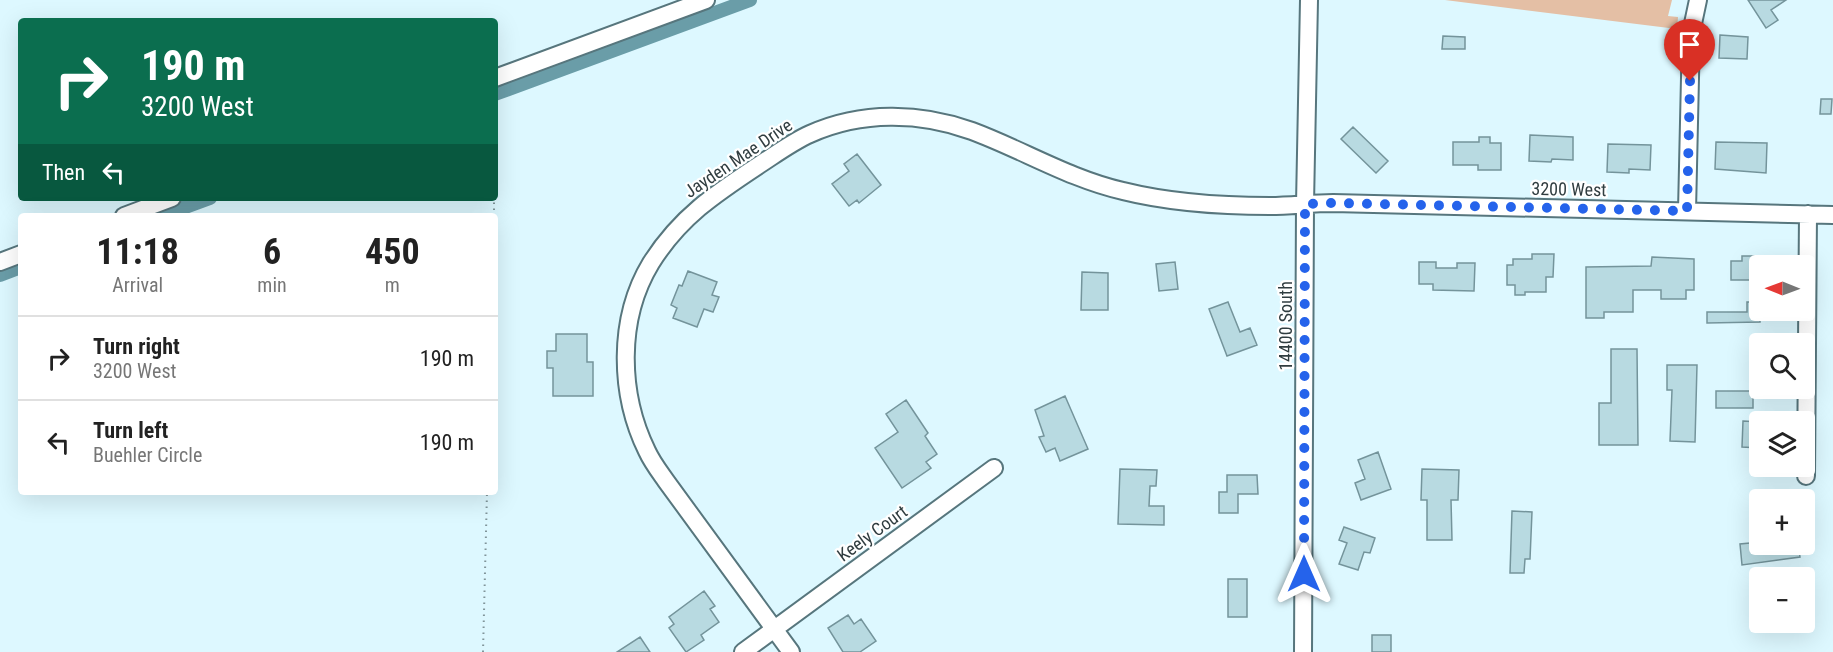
<!DOCTYPE html>
<meta charset="utf-8">
<style>
body{margin:0;font-family:"Roboto Condensed",sans-serif;background:#f2f2f2;color:#222;height:100vh;display:flex;flex-direction:column;font-size:22px;white-space:nowrap}
*{box-sizing:border-box;margin:0}
p{font-size:20px;color:#767676}
.icon{flex:none;width:33px;height:33px;fill:none;stroke:currentColor;stroke-width:2;stroke-linecap:round;stroke-linejoin:round}
.map{position:relative;flex:1;overflow:hidden}
.sheet{position:absolute;left:18px;top:213px;width:480px;height:282px;display:flex;flex-direction:column;background:#fff;border-radius:6px;box-shadow:0 6px 24px #0002}
.sheet>*{flex:none}
.hud{position:absolute;left:18px;top:18px;width:480px;height:183px;border-radius:6px;box-shadow:0 6px 24px #0002;background:#0b6e4f;color:#fff;overflow:hidden}
.needle{width:39px;rotate:271deg}
.buttons{position:absolute;left:1749px;top:255px;display:grid;gap:12px}
.buttons a{display:grid;place-items:center;width:66px;height:66px;border-radius:6px;background:#fff;box-shadow:0 6px 24px #0002;font-size:30px}
.pin{position:absolute;display:grid;place-items:center;width:51px;height:51px;color:#fff;margin:-62px -26px;border-radius:50% 50% 50% 0;rotate:-45deg;box-shadow:0 0 6px #0007}
.pin .icon{rotate:45deg}
.me{position:absolute;width:66px;margin:-33px;rotate:0deg;stroke-linejoin:round;filter:drop-shadow(0 0 4px #0008)}
.turn{display:flex;align-items:center;gap:21px;height:126px;padding:0 24px;font-size:27px}
.turn .icon{width:78px;height:78px;stroke-width:2.5}
.turn b{display:block;font-size:42px;line-height:51px}
.then{display:flex;align-items:center;height:57px;padding:0 24px;background:#0003;gap:12px;font-size:22px}
.eta{display:flex;justify-content:space-evenly;align-items:center;height:102px;text-align:center}
.eta b{font-size:36px;font-weight:700;line-height:42px}
ul{padding:0;list-style:none}
li{display:flex;align-items:center;gap:18px;height:84px;padding:0 24px;border-top:2px solid #e0e0e0}
li div{flex:1}
li b{display:block;font-size:22px}
li em{font-style:normal}
.map>svg:first-child{display:block}
.green{fill:#e4bfa5}
.lines{fill:none;stroke-linecap:round;stroke-linejoin:round}
.canal{stroke:#6a9da8;stroke-width:14}
.building{fill:#b8dae1;stroke:#74949b;stroke-width:1.5}
.minor-casing{stroke:#57767d;stroke-width:20}
.path{stroke:#809499;stroke-width:2;stroke-dasharray:1.5 4.5;stroke-linecap:butt}
.minor{stroke:#fff;stroke-width:16}
.route{stroke:#2563eb;stroke-width:10;stroke-dasharray:0 18}
.labels{text-anchor:middle;dominant-baseline:central;stroke-width:4.5;stroke-linejoin:round;paint-order:stroke}
.street-label{font-size:18px;fill:#303d40;stroke:#fff}
</style>
<div class="map">
<svg width="1833" height="652" viewBox="0 0 1833 652">
<rect width="100%" height="100%" fill="#ddf8ff"/>
<path class="green" d="M1445,0H1672L1668,16L1678,17L1677,29Z"/>
<g class="lines">
<path class="canal" d="M495,94L750,0
M161,216L210,198
M0,275L21,267"/>
</g>
<path class="building" d="M1748,0H1786L1771,10L1778,20L1766,28Z
M1720,35L1748,37L1747,59L1719,58Z
M1443,36L1465,37V49H1442Z
M1821,99H1832L1831,114H1820Z
M1353,127L1388,161L1376,173L1341,139Z
M1530,135L1573,137V160L1552,159L1551,162L1529,161Z
M1479,137H1490V143H1501V170H1478V165H1453V142H1479Z
M1716,142L1767,143L1766,173L1715,169Z
M1608,144L1651,145L1650,170L1629,169V173L1607,172Z
M857,154L881,185L859,203L857,200L849,206L832,184L849,171L844,164Z
M1532,254H1554L1553,277H1546V292H1525V295H1515V285H1507V265H1513V259H1532Z
M1742,256H1755V261H1760V280H1731V261H1742Z
M1652,257L1694,259V290H1686V299H1661V290H1633V312H1604V318H1586V267L1651,266Z
M1175,262L1178,289L1159,291L1156,264Z
M1419,262H1436V268H1457V263H1475L1474,291L1433,290V284H1419Z
M688,271L717,282L712,295L719,297L713,312L704,309L697,327L673,318L677,308L671,305L679,285L682,286Z
M1082,272L1108,273V310H1081Z
M1228,302L1240,332L1250,328L1257,345L1227,356L1209,309Z
M1747,302H1760V322L1707,323V312H1747Z
M556,334H587V362H593V396H553V368H547V351H556Z
M1611,349H1637L1638,445H1599V403H1611Z
M1667,365H1697L1695,442L1670,441L1672,390H1667Z
M1716,391H1753V408H1716Z
M1065,396L1088,449L1060,461L1055,448L1046,452L1039,437L1044,436L1035,410Z
M906,400L928,433L925,436L937,454L926,462L931,468L902,488L875,448L898,432L886,414Z
M1743,421L1760,422V448L1742,447Z
M1378,452L1391,489L1361,500L1355,483L1365,479L1358,460Z
M1120,469L1157,470L1156,486H1150L1149,506H1164V525L1118,524Z
M1422,469L1459,470L1458,500H1451L1452,540H1427V500H1421Z
M1227,475H1257L1258,494H1238V513H1219V492H1227Z
M1512,511L1532,512L1530,559H1525L1524,573H1510Z
M1344,527L1375,538L1370,553L1364,552L1358,570L1339,564L1347,543L1339,540Z
M1760,542V544H1798L1800,557L1742,565L1740,544Z
M1228,579H1247V617H1228Z
M704,591L715,606L710,609L719,622L701,635L704,640L686,652L669,628L674,624L669,617Z
M848,615L854,624L861,619L876,641L860,652H843L828,628Z
M1372,635H1391V652H1372Z
M640,637L650,652H617Z"/>
<g class="lines">
<defs>
<path id="minor" d="M495,78L706,0
M1687,211L1691,33L1698,0
M124,216L172,198
M0,262L21,254
M1806,476L1808,214
M743,652L994,468
M791,652L666,481C659,471 652,462 647,451C619,394 617,319 651,263C680,217 715,194 759,165C776,154 792,142 810,134C861,111 920,112 972,131C1023,150 1070,179 1123,191C1171,203 1220,206 1270,206C1291,206 1312,203 1333,203L1833,215
M1303,652L1305,204L1309,0"/>
</defs>
<use href="#minor" class="minor-casing"/>
<path class="path" d="M495,149V125
M494,216V198
M483,652L487,492"/>
<use href="#minor" class="minor"/>
</g>
<g class="lines">
<path class="route" d="M1304,574L1305,204L1333,203L1687,211L1690,81"/>
</g>
<g class="labels">
<g class="street-label">
<text transform="translate(738 158) rotate(-34)">Jayden Mae Drive</text>
<text transform="translate(1569 189) rotate(1)">3200 West</text>
<text transform="translate(1285 326) rotate(-90)">14400 South</text>
<text transform="translate(872 533) rotate(-36)">Keely Court</text>
</g>
</g>
</svg>
<div class="buttons">
<a><svg class="needle" viewBox="-14 -14 28 28"><path d="M0-13l5 13h-10z" fill="#e53935"/><path d="M0 13l5-13h-10z" fill="#767676"/></svg></a>
<a><svg class="icon" aria-label="search" viewBox="0 0 24 24"><circle cx="10" cy="10" r="6"/><path d="M15 15l6 6"/></svg></a>
<a><svg class="icon" aria-label="layers" viewBox="0 0 24 24"><path d="M12 4l9 5-9 5-9-5zM3 14l9 5 9-5"/></svg></a>
<a>+</a>
<a>−</a>
</div>
<div class="pin" style="left:1690px;top:81px;background:#d93025"><svg class="icon" aria-label="arrive" viewBox="0 0 24 24"><path d="M6 21V4h12l-3 4 3 4H6"/></svg></div>
<svg class="me" style="left:1304px;top:574px" viewBox="-20 -20 40 40"><path d="M0-17L14 15 0 8-14 15z" fill="#2563eb" stroke="#fff" stroke-width="4"/></svg>
<div class="hud">
<div class="turn"><svg class="icon" aria-label="right" viewBox="0 0 24 24"><path d="M7 20v-9h11M14 6l5 5-5 5"/></svg><div><b>190 m</b>3200 West</div></div>
<div class="then">Then<svg class="icon" aria-label="left" viewBox="0 0 24 24"><path d="M17 20v-9H6M10 6l-5 5 5 5"/></svg></div>
</div>
<section class="sheet">
<div class="eta">
<div><b>11:18</b><p>Arrival</p></div>
<div><b>6</b><p>min</p></div>
<div><b>450</b><p>m</p></div>
</div>
<ul>
<li><svg class="icon" aria-label="right" viewBox="0 0 24 24"><path d="M7 20v-9h11M14 6l5 5-5 5"/></svg><div><b>Turn right</b><p>3200 West</p></div><em>190 m</em></li>
<li><svg class="icon" aria-label="left" viewBox="0 0 24 24"><path d="M17 20v-9H6M10 6l-5 5 5 5"/></svg><div><b>Turn left</b><p>Buehler Circle</p></div><em>190 m</em></li>
</ul>
</section>
</div>
